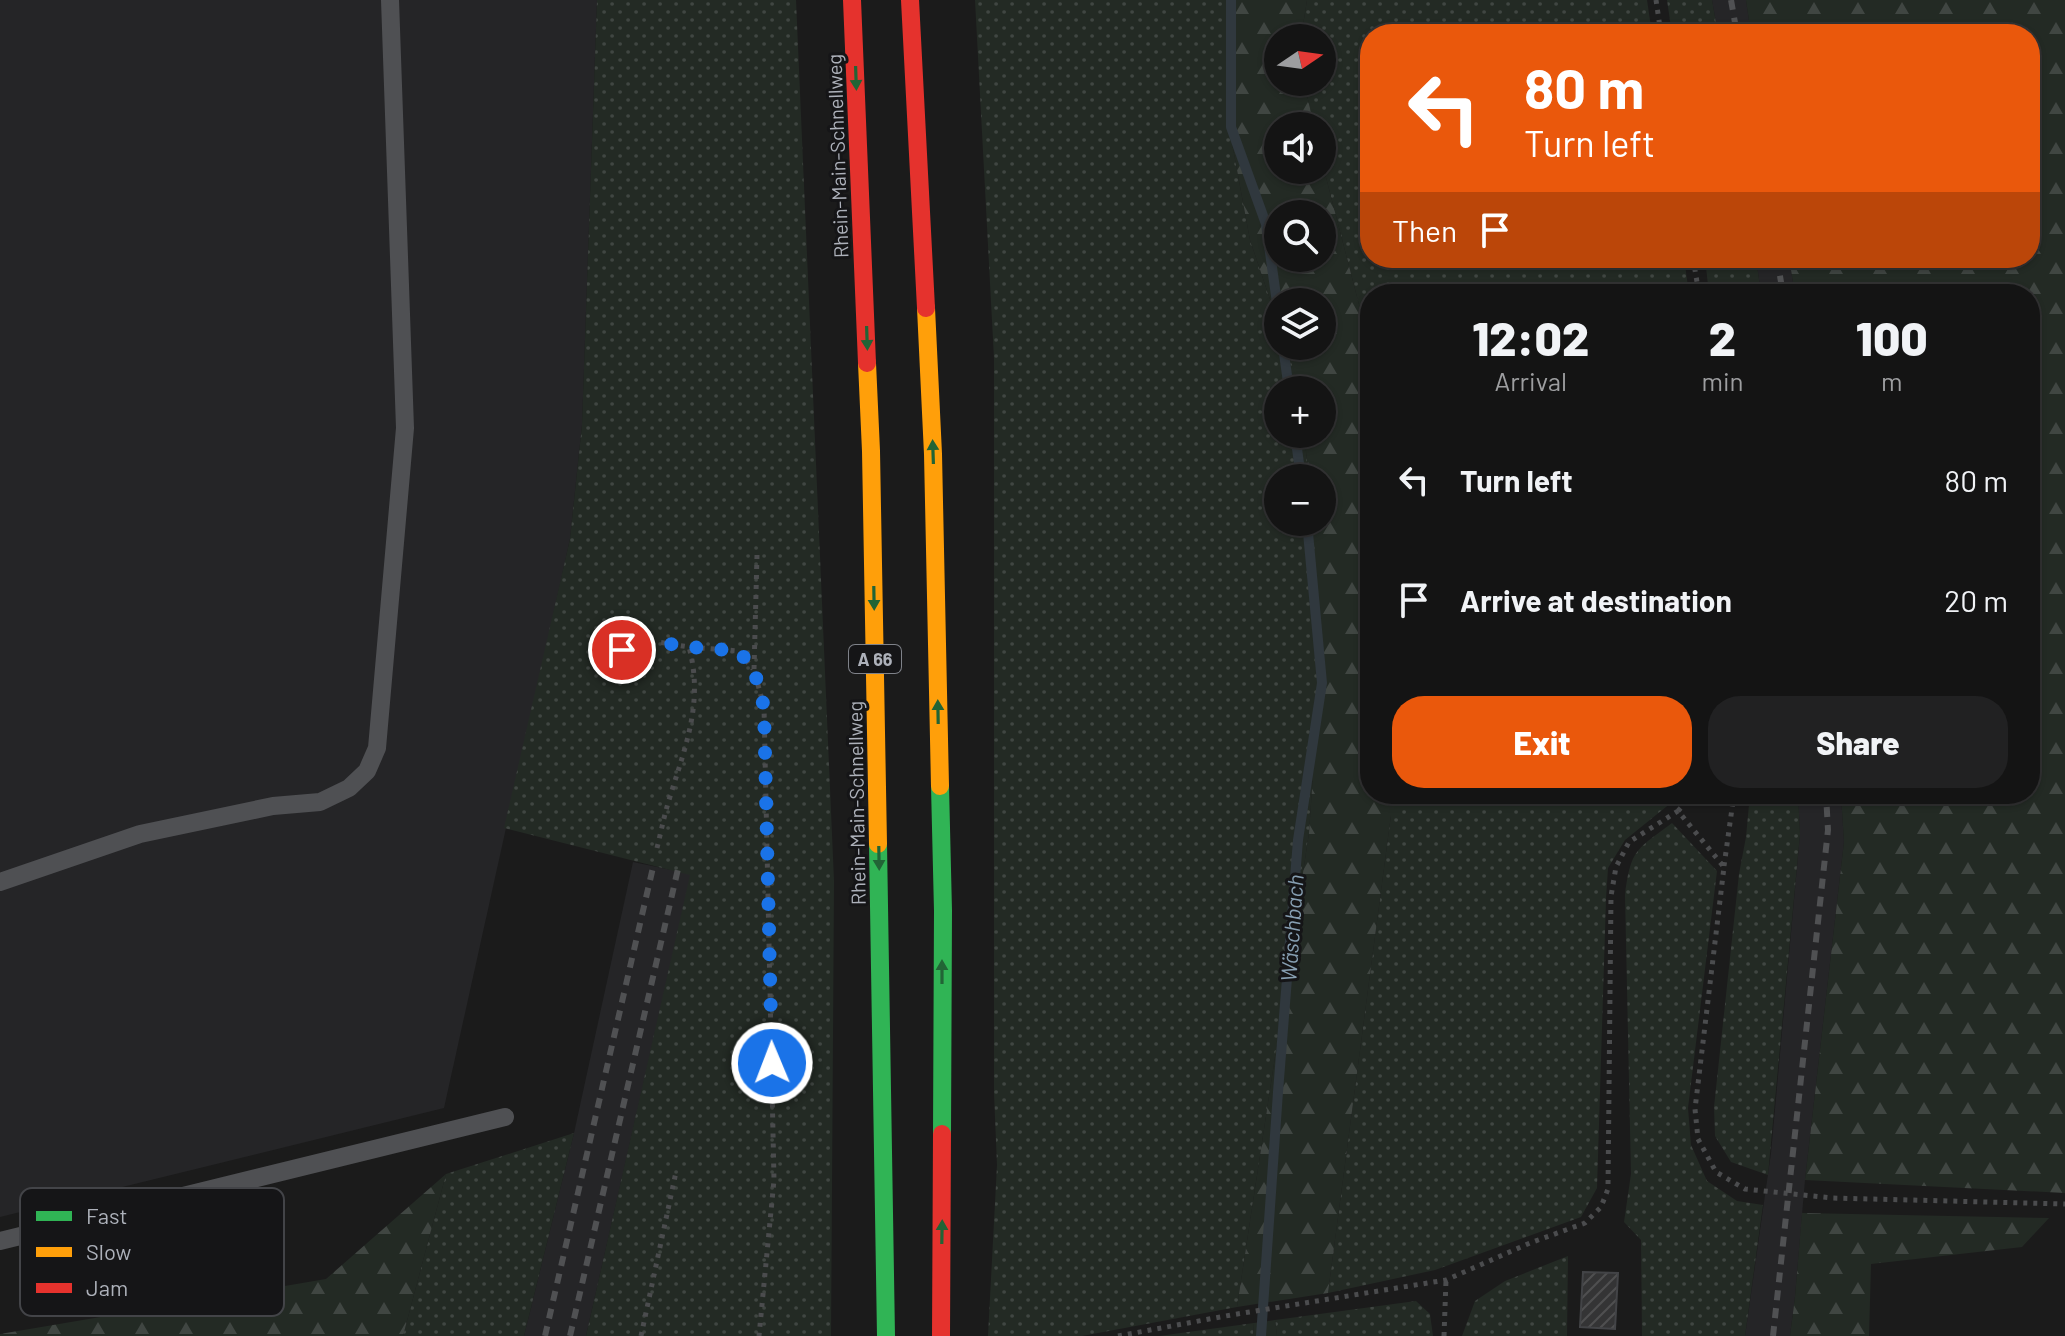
<!DOCTYPE html>
<meta charset="utf-8">
<style>
body{margin:0;font-family:Barlow,sans-serif;background:#212122;color:#f1f3f6;height:100vh;display:flex;flex-direction:column;font-size:30px;white-space:nowrap}
*{box-sizing:border-box;margin:0}
p{font-size:26px;color:#9d9ea0}
.icon{flex:none;width:44px;height:44px;fill:none;stroke:currentColor;stroke-width:2;stroke-linecap:round;stroke-linejoin:round}
.map{position:relative;flex:1;overflow:hidden}
.drawer{position:absolute;left:1360px;top:284px;width:680px;height:520px;display:flex;flex-direction:column;background:#141414;border-radius:32px;box-shadow:0 2px 6px #0004,0 0 0 2px #333334}
.drawer>*{flex:none}
.top-card{position:absolute;left:1360px;top:24px;width:680px;height:244px;border-radius:32px;box-shadow:0 2px 6px #0004,0 0 0 2px #333334;background:#ea580c;color:#fff;overflow:hidden}
.needle{width:52px;rotate:77deg}
.fabs{position:absolute;left:1264px;top:24px;display:grid;gap:16px}
.fabs a{display:grid;place-items:center;width:72px;height:72px;border-radius:50%;background:#141414;box-shadow:0 2px 6px #0004,0 0 0 2px #333334;font-size:40px}
.pin{position:absolute;display:grid;place-items:center;width:68px;height:68px;color:#fff;margin:-34px;border:4px solid #fff;border-radius:50%;box-shadow:0 2px 8px #0007}
.me{position:absolute;width:88px;margin:-44px;rotate:359deg;stroke-linejoin:round;filter:drop-shadow(0 0 6px #0008)}
.turn{display:flex;align-items:center;gap:28px;height:168px;padding:0 32px;font-size:36px}
.turn .icon{width:104px;height:104px;stroke-width:2.5}
.turn b{display:block;font-size:56px;line-height:68px}
.then{display:flex;align-items:center;height:76px;padding:0 32px;background:#0003;gap:16px;font-size:30px}
.eta{display:flex;justify-content:space-evenly;align-items:center;height:136px;text-align:center}
.eta b{font-size:48px;font-weight:800;line-height:56px}
.button{display:flex;gap:16px;margin-top:auto;padding:16px 32px}
.button a{flex:1;height:92px;border-radius:32px;background:#ea580c;color:#fff;font-size:32px;font-weight:800;line-height:92px;text-align:center}
.button a+a{background:#212122;color:#f1f3f6}
ul{padding:0;list-style:none}
li{display:flex;align-items:center;gap:24px;height:120px;padding:0 32px}
li div{flex:1}
li b{display:block;font-size:30px}
li em{font-style:normal}
.map>svg:first-child{display:block}
.built{fill:#252527}
.green{fill:url(#green-dots)}
.forest{fill:url(#forest-firs);fill-rule:evenodd}
.lines{fill:none;stroke-linecap:round;stroke-linejoin:round}
.stream{stroke:#30383e;stroke-width:10}
.building{fill:url(#building-hatch);stroke:#434447;stroke-width:2}
.path{stroke:#4b4c4e;stroke-width:5;stroke-dasharray:4 6;stroke-linecap:butt}
.lane{stroke:#4f5053;stroke-width:18}
.fast{stroke:#30b455;stroke-width:18}
.slow{stroke:#ff9f0a;stroke-width:18}
.jam{stroke:#e5322d;stroke-width:18}
.rail{stroke:#505153;stroke-width:6;stroke-dasharray:10 8;stroke-linecap:butt}
.oneway{fill:#226436}
.route{stroke:#1a73e8;stroke-width:14;stroke-dasharray:0 25.2}
.labels{text-anchor:middle;dominant-baseline:central;stroke-width:6;stroke-linejoin:round;paint-order:stroke}
.shield{fill:#151517;stroke:#7f8289;stroke-width:2}
.shield-label{font-size:18px;font-weight:bold;fill:#adb1ba}
.street-label{font-size:20px;fill:#adb1ba;stroke:#151517}
.water-label{font-size:22px;font-style:italic;fill:#879fb2;stroke:#151517}
.key{fill:#151517;stroke:#434448;stroke-width:2}
.key-label{font-size:22px;fill:#adb1ba}
</style>
<div class="map">
<svg width="2065" height="1336" viewBox="0 0 2065 1336">
<defs>
<pattern id="green-dots" width="8" height="8" patternUnits="userSpaceOnUse" patternTransform="scale(2)"><rect width="8" height="8" fill="#232a24"/><path d="M2 2h.1M6 6h.1" fill="none" stroke="#404642" stroke-width="1.8" stroke-linecap="round"/></pattern>
<pattern id="forest-firs" width="22" height="20" patternUnits="userSpaceOnUse" patternTransform="scale(2)"><rect width="22" height="20" fill="#232a24"/><path d="M5 1l3.5 6h-7zM16 11l3.5 6h-7z" fill="#404642"/></pattern>
<pattern id="building-hatch" width="6" height="6" patternUnits="userSpaceOnUse" patternTransform="scale(2)"><rect width="6" height="6" fill="#343435"/><path d="M-1 1l2-2M0 6l6-6M5 7l2-2" fill="none" stroke="#4f4f50"/></pattern>
</defs>
<rect width="100%" height="100%" fill="#1b1b1b"/>
<path class="built" d="M0,0H597L582,425L570,539L444,1108L0,1217Z
M1712,0H1746L1751,34H1718Z
M1756,258H1789L1795,294H1761Z
M1798,794H1841L1844,842L1805,1180L1795,1297L1790,1336H1745L1771,1153L1800,834Z
M633,862L691,874L586,1336H524L574,1133Z"/>
<path class="green" d="M597,0H796L834,881L831,1336H586L690,875L504,828L570,539L582,425Z
M975,0H1236L1232,143L1250,240L1278,323V346H1286L1299,385L1300,390H1278V434H1304L1309,478H1278V522H1314L1315,525L1319,686L1309,833L1237,1307L1082,1336H988L997,1165L994,1093V358Z
M1307,0H1647L1652,34H1370V258H1684L1689,294H1370V347L1322,162V126H1314L1304,82H1322V38H1301Z
M1667,0H1712L1718,34H1672Z
M1705,258H1756L1761,294H1709Z
M1391,794H1682L1625,840L1608,868L1606,899L1597,1188L1581,1217L1435,1270L1328,1293L1391,815Z
M1750,794H1798L1800,834L1768,1175L1731,1162L1715,1136L1714,1107L1739,874L1746,837Z
M1672,823L1717,871L1688,1108L1691,1145L1707,1181L1737,1201L1763,1205L1745,1336H1642L1641,1240L1624,1222L1631,1174L1625,895C1631,849 1636,850 1672,823Z
M574,1133L524,1336H403L446,1174Z
M1568,1256L1567,1336H1462L1475,1301L1505,1281Z
M1416,1301L1430,1314L1433,1336H1277L1275,1320Z
M1254,1323L1253,1336H1159Z"/>
<path class="forest" d="M1236,0H1307L1301,38H1278V82H1304L1314,126H1278V170H1322V162L1370,347V794H1391V815L1328,1293L1237,1307L1309,833L1319,686L1314,522H1322V478H1309L1304,434H1322V390H1300L1286,346H1322V302H1278V323L1250,240L1232,143ZM1278,214H1322V258H1278Z
M1746,0H2065V1193L1805,1180L1844,842L1841,794H2030V294H1795L1789,258H2030V34H1751Z
M446,1174L403,1336H0V1334L326,1279Z
M1802,1213L2049,1218L2022,1247L1871,1264L1869,1336H1790L1795,1297Z
M1275,1320L1277,1336H1253L1254,1323Z"/>
<g class="lines">
<path class="stream" d="M1231,0V127L1266,224L1278,310
M1283,346L1289,390
M1295,434L1301,478
M1261,1336L1278,1092L1298,840L1322,683L1307,522"/>
</g>
<path class="building" d="M1583,1272L1618,1273L1615,1329L1580,1327Z"/>
<g class="lines">
<path class="path" d="M1656,0L1661,34
M1693,258L1699,294
M757,555L754,670L764,707L774,1180L759,1336
M622,650L658,642L689,647L739,651L753,669
M1678,811L1693,794
M657,848C661,832 664,816 669,800C685,747 704,703 689,647
M1724,866L1734,794
M641,1336L676,1172
M1118,1336L1231,1315L1446,1280L1530,1243L1585,1223L1601,1207L1608,1189L1611,896L1616,867L1629,842L1678,811L1724,867L1695,1109L1698,1139L1716,1172L1745,1189L1832,1198L2065,1204
M1444,1336L1446,1280"/>
<path class="lane" d="M0,882L140,834L273,806L320,802L349,788L367,771L377,748L405,428L390,0
M0,1241L505,1117"/>
<path class="fast" d="M940,786L943,911L942,1134
M878,844L886,1336"/>
<path class="slow" d="M926,308L933,454L940,786
M867,363L871,451L878,844"/>
<path class="jam" d="M852,0L867,363
M910,0L926,308
M941,1336L942,1134"/>
<path class="rail" d="M1731,0L1737,34
M1777,258L1783,294
M545,1336L654,863
M570,1336L678,869
M1773,1336L1828,830L1826,794"/>
</g>
<defs><path id="oneway-solid" d="M-6-.8H1V-3.2L6.5 0L1 3.2V.8H-6Z" transform="scale(2)"/></defs>
<g class="oneway">
<use href="#oneway-solid" transform="translate(856 78) rotate(88)"/>
<use href="#oneway-solid" transform="translate(867 338) rotate(88)"/>
<use href="#oneway-solid" transform="translate(933 452) rotate(-92)"/>
<use href="#oneway-solid" transform="translate(874 598) rotate(89)"/>
<use href="#oneway-solid" transform="translate(938 712) rotate(-91)"/>
<use href="#oneway-solid" transform="translate(879 858) rotate(89)"/>
<use href="#oneway-solid" transform="translate(942 972) rotate(-90)"/>
<use href="#oneway-solid" transform="translate(942 1232) rotate(-89)"/>
</g>
<g class="lines">
<path class="route" d="M622,650L658,642L689,647L739,651L754,670L764,707L772,1063"/>
</g>
<g class="labels">
<rect class="shield" x="849" y="645" width="52" height="28" rx="6"/>
<g class="shield-label">
<text x="875" y="659">A 66</text>
</g>
<g class="street-label">
<text transform="translate(837 156) rotate(-92)">Rhein-Main-Schnellweg</text>
<text transform="translate(856 803) rotate(-91)">Rhein-Main-Schnellweg</text>
</g>
<g class="water-label">
<text transform="translate(1291 928) rotate(-86)">Wäschbach</text>
</g>
</g>
<rect x="20" y="1188" width="264" height="128" rx="12" class="key"/>
<rect x="36" y="1211" width="36" height="10" fill="#30b455"/>
<rect x="36" y="1247" width="36" height="10" fill="#ff9f0a"/>
<rect x="36" y="1283" width="36" height="10" fill="#e5322d"/>
<g class="key-label">
<text x="86" y="1224">Fast</text>
<text x="86" y="1260">Slow</text>
<text x="86" y="1296">Jam</text>
</g>
</svg>
<div class="fabs">
<a><svg class="needle" viewBox="-14 -14 28 28"><path d="M0-13l5 13h-10z" fill="#e53935"/><path d="M0 13l5-13h-10z" fill="#9d9ea0"/></svg></a>
<a><svg class="icon" aria-label="sound" viewBox="0 0 24 24"><path d="M4 9h4l5-4v14l-5-4H4zM17 9q2 3 0 6"/></svg></a>
<a><svg class="icon" aria-label="search" viewBox="0 0 24 24"><circle cx="10" cy="10" r="6"/><path d="M15 15l6 6"/></svg></a>
<a><svg class="icon" aria-label="layers" viewBox="0 0 24 24"><path d="M12 4l9 5-9 5-9-5zM3 14l9 5 9-5"/></svg></a>
<a>+</a>
<a>−</a>
</div>
<div class="pin" style="left:622px;top:650px;background:#d93025"><svg class="icon" aria-label="arrive" viewBox="0 0 24 24"><path d="M6 21V4h12l-3 4 3 4H6"/></svg></div>
<svg class="me" style="left:772px;top:1063px" viewBox="-20 -20 40 40"><circle r="17" fill="#1a73e8" stroke="#fff" stroke-width="3"/><path d="M0-11L8 9 0 5-8 9z" fill="#fff"/></svg>
<div class="top-card">
<div class="turn"><svg class="icon" aria-label="left" viewBox="0 0 24 24"><path d="M17 20v-9H6M10 6l-5 5 5 5"/></svg><div><b>80 m</b>Turn left</div></div>
<div class="then">Then<svg class="icon" aria-label="arrive" viewBox="0 0 24 24"><path d="M6 21V4h12l-3 4 3 4H6"/></svg></div>
</div>
<section class="drawer">
<div class="eta">
<div><b>12:02</b><p>Arrival</p></div>
<div><b>2</b><p>min</p></div>
<div><b>100</b><p>m</p></div>
</div>
<ul>
<li><svg class="icon" aria-label="left" viewBox="0 0 24 24"><path d="M17 20v-9H6M10 6l-5 5 5 5"/></svg><div><b>Turn left</b></div><em>80 m</em></li>
<li><svg class="icon" aria-label="arrive" viewBox="0 0 24 24"><path d="M6 21V4h12l-3 4 3 4H6"/></svg><div><b>Arrive at destination</b></div><em>20 m</em></li>
</ul>
<div class="button"><a>Exit</a><a>Share</a></div>
</section>
</div>
